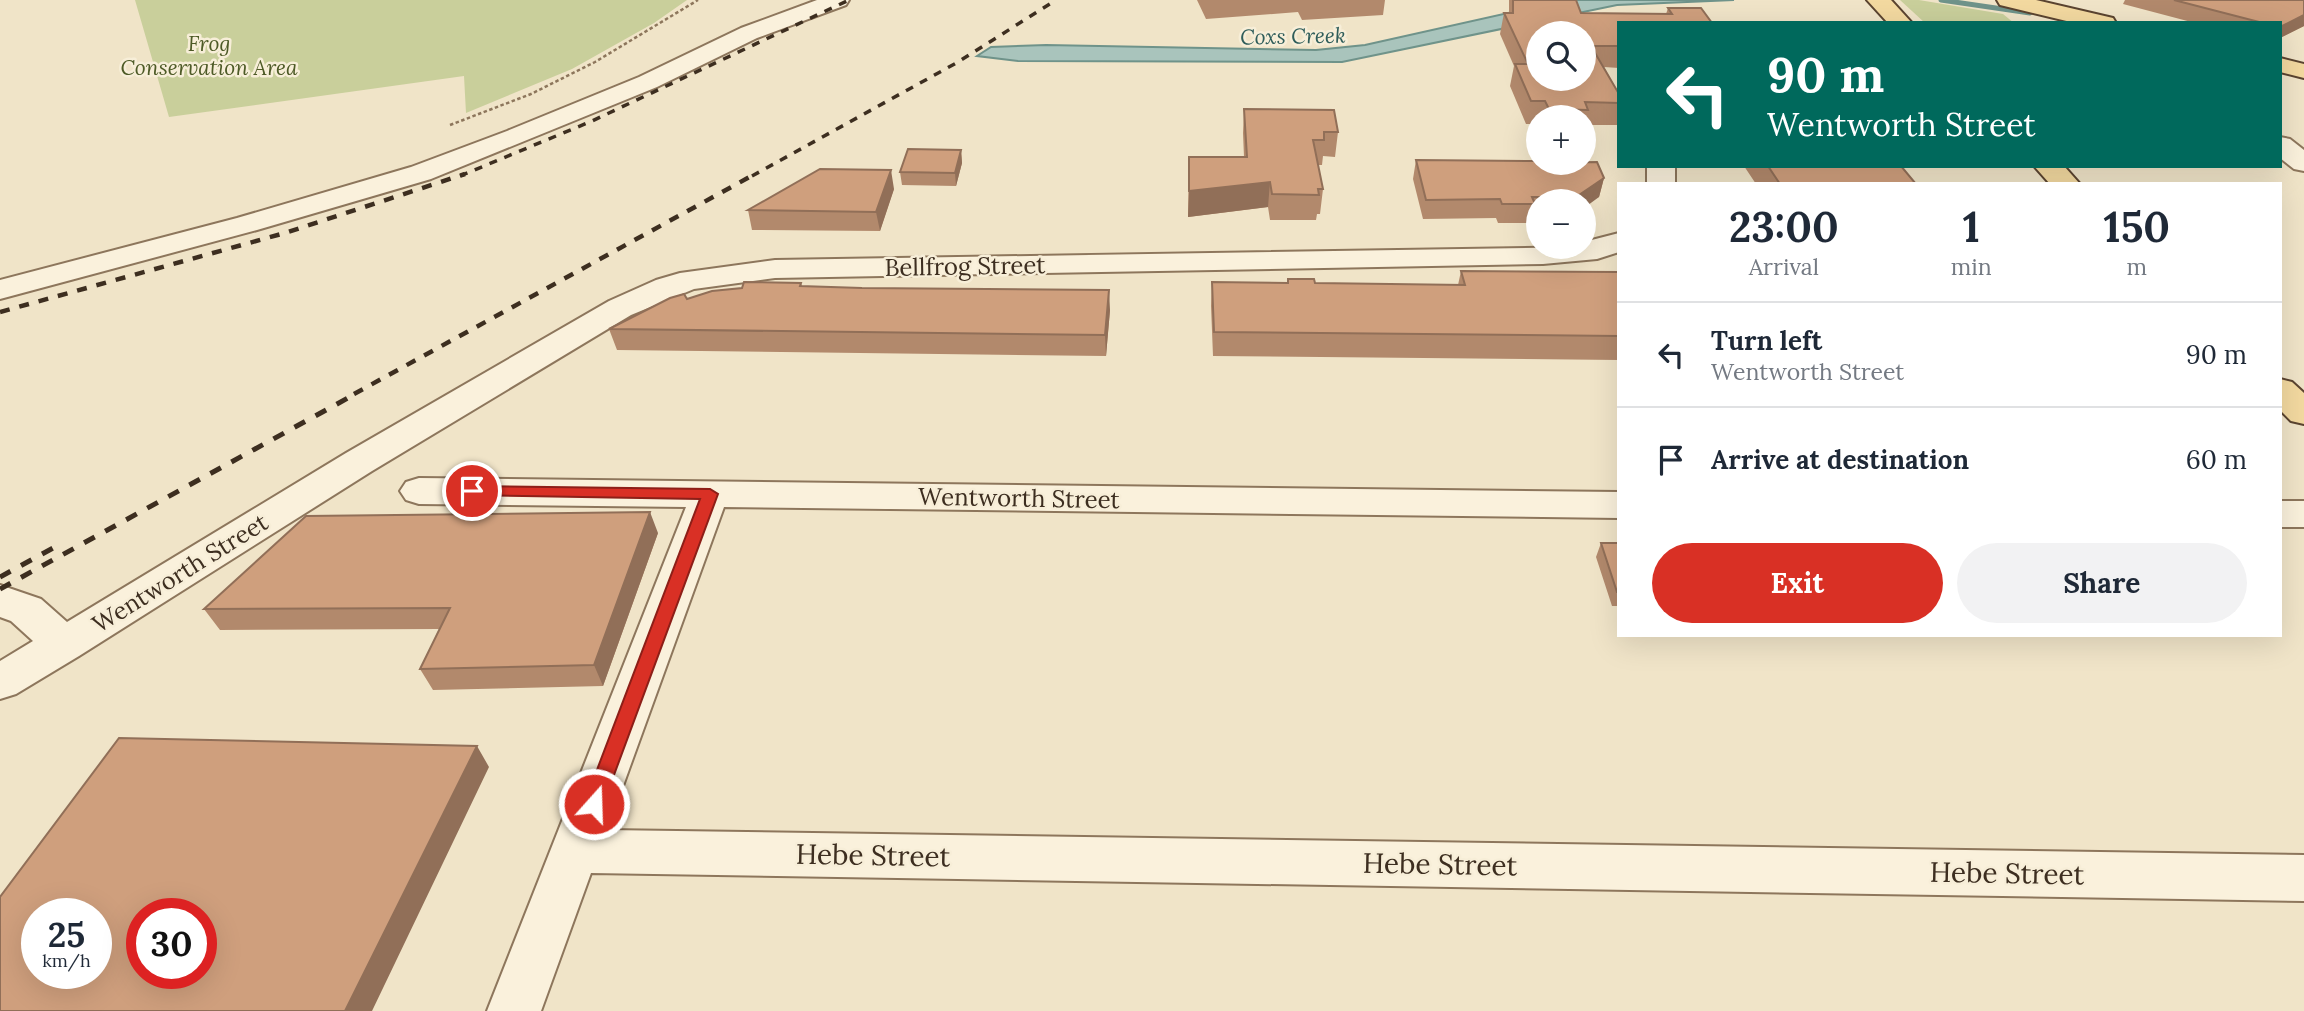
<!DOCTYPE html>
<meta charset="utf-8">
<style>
body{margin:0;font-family:Lora,serif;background:#f2f2f3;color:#1f2937;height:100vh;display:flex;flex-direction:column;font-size:26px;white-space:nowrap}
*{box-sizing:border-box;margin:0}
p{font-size:23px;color:#747a83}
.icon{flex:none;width:38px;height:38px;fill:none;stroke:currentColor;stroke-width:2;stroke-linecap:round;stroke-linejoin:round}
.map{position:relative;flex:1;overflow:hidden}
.drawer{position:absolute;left:1617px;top:182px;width:665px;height:455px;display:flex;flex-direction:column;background:#fff;border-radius:0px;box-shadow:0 7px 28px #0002}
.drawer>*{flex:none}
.guide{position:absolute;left:1617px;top:21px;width:665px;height:147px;border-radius:0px;box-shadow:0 7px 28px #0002;background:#00695c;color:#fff;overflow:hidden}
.buttons{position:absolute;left:1526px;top:21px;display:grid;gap:14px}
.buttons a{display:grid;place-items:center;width:70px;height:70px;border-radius:50%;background:#fff;box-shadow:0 7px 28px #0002;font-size:35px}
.speed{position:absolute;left:21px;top:898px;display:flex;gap:14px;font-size:35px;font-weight:700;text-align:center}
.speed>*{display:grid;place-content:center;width:91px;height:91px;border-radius:50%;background:#fff;box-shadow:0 7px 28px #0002;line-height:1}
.speed small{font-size:18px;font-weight:400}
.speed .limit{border:10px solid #d22;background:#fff;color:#111}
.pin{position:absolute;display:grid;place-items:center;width:60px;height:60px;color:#fff;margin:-30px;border:4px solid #fff;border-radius:50%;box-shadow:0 2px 7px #0007}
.me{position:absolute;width:77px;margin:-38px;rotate:20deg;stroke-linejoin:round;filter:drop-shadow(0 0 5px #0008)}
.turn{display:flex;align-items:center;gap:24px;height:147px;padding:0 35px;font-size:32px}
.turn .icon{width:91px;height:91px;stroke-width:2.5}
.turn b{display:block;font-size:49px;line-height:60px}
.eta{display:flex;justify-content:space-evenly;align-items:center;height:119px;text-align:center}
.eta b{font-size:42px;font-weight:700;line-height:49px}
.cta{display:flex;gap:14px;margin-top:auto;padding:14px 35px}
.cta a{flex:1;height:80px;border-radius:42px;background:#d93025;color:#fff;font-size:28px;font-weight:700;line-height:80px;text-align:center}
.cta a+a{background:#f2f2f3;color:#1f2937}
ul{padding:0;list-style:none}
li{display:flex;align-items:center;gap:21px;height:105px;padding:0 35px;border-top:2px solid #e0e1e3}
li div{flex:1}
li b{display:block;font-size:26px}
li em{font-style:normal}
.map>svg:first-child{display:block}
.green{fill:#c9cf9b}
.water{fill:#a9c4bc;stroke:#6f938a;stroke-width:2}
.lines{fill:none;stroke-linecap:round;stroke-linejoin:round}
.stream{stroke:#6f938a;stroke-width:5}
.minor-casing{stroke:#8d765c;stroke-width:4}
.major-casing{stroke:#5b4430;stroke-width:4}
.path{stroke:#8d765c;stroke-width:2.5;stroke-dasharray:3.5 2.5;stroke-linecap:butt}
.minor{fill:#faf1dc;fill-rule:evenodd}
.major{fill:#f3d9a0;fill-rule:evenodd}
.rail-far2{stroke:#3d2e20;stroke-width:3.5;stroke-dasharray:8 8;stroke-linecap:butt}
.rail-far1{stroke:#3d2e20;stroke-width:4.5;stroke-dasharray:10 10;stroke-linecap:butt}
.rail{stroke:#3d2e20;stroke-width:5;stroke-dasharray:12 12;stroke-linecap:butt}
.wall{fill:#b2896c}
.shaded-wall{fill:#916f58}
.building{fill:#cf9f7d;stroke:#916f58;stroke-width:2;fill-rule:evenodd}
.route{fill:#d93025;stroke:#8d1f18;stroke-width:2}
.labels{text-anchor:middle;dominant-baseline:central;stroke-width:5;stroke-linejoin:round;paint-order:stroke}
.far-water-label{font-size:21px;font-style:italic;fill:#2f5d5a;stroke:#f7eed8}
.far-park-label{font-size:21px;font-style:italic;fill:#4d5a26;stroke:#f7eed8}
.street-label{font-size:24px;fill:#3d2e20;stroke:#f7eed8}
.near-street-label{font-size:28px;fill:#3d2e20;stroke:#f7eed8}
</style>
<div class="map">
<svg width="2304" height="1011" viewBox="0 0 2304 1011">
<rect width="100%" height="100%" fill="#f0e4c8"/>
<path class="green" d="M135,0H687L654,23L572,69L466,113L464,76L169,117Z
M1900,0H1919L2003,14L2014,23H1925Z"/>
<path class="water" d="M1566,0H1734L1617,5L1342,62L1018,61L977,56L991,47L1046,45L1316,50L1365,45Z"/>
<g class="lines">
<path class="stream" d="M1941,0L2030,13"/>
<defs>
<path id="minor" d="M817,0H849L846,5L757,38L657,87L431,179L257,230L0,299V280L237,218L411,167L507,131L639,77L741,28Z
M2280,137L2290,139L2304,150V171L2294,169L2280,158Z
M1647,166H1675V184H1647Z
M1619,233V252L1597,259L1543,264L775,278L694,289L631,315L372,471L79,656L16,694L0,699V661L33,641L11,621L0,617V585L41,599L67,622L346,453L609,301L656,280L680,273L775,260L1584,247V242Z
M419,478L1619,492V518L724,507L607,830L2304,855V901L591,873L541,1011H487L686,507L419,504L406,500L400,491L406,482Z
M2280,501H2304V527H2280Z"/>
<path id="major" d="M1867,0H1891L1912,23H1888Z
M1997,0H2036L2113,18L2116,23H2075L2000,5Z
M2280,58L2304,64V78L2280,72Z
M2034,166H2064L2080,184H2050Z
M2280,379L2292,382L2304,393V424L2291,421L2280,410Z"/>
</defs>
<use href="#minor" class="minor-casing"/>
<use href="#major" class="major-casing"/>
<path class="path" d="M450,125L531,94L595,62L698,0"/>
<use href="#minor" class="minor"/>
<use href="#major" class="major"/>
<path class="rail-far2" d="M460,176L592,121L849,0
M752,176L958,62L1056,0"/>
<path class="rail-far1" d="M0,312L285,233L465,174
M354,394L755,174"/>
<path class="rail" d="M0,577L53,548
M0,589L357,393"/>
</g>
<path class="wall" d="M1197,0H1385L1383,15L1302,20L1298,12L1206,19Z
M1509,0H1576L1581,13L1666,14L1668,8L1712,23H1619V68L1604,67L1619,94V121L1618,125H1585L1584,128V117H1538V124H1526L1510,86L1514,66L1500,34L1504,13H1509Z
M2125,0H2304V26L2280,38V23H2195L2123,4Z
M1244,109L1338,132L1335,157L1323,156L1322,165H1318L1323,189L1320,214H1317L1316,220H1270L1268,207L1188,217L1189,157H1244L1243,133Z
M961,150L962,163L956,186L902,185L900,172Z
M1416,160L1604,178L1599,197L1584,201H1538V216H1532L1530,223H1498L1496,218L1423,219L1413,179Z
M1744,166H1901L1916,184H1756Z
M894,189L880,231L752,230L748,210Z
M1461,271L1619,272V360L1213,356L1211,306L1212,282L1458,285Z
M801,283L802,286L1110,310L1106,356L617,350L609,329L687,299Z
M658,533L603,686L433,690L420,669L439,629L220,630L204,609Z
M1601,543H1619V606H1612L1596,557Z"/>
<path class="shaded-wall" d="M2304,15V26L2280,38V27Z
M961,150L962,163L956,186L955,173Z
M891,170L894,189L880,231L876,212Z
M1604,178L1599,197L1584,208V201H1575L1576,197Z
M1270,182L1268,207L1188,217L1189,191Z
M1109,290L1110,310L1106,356L1105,335Z
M650,512L658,533L603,686L594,665Z
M477,746L489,767L372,1011H345Z"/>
<path class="building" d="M1513,0H1576L1581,13L1672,14L1668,8H1701L1712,23H1619V46H1591L1619,94V103L1585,102L1588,110L1549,109L1545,101H1531L1515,64H1528L1504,13H1513ZM1538,33H1584V79H1538Z
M2174,0H2304V15L2280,27V23H2263Z
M1244,109L1334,110L1338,132H1324V140H1313L1323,189H1318L1319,195L1272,194L1270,182L1189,191V157H1247Z
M908,149L961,150L955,173L900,172Z
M1416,160L1538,161V163L1597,162L1604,178L1576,197H1532L1535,204H1502L1500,199L1426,200Z
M1768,166H1901L1916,184H1780Z
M820,169L891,170L876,212L748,210Z
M1461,271L1619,272V336L1214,332L1212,282L1288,283V279H1314L1315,283L1465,285Z
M744,282L801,283L800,286L862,288L1109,290L1105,335L609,329L670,298L684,294L687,299L712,291L742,288Z
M650,512L594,665L420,669L450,608L204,609L306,516Z
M1601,543H1619V592H1617Z
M119,738L477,746L345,1011H0V897ZM37,914H96V973H37ZM142,914H201V973H142Z"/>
<path class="route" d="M472,486L710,489L718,494L601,810L594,812L587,810L584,804L700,499L467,495L464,491Z"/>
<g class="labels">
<g class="far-water-label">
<text transform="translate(1293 36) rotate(-1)">Coxs Creek</text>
</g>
<g class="far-park-label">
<text x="209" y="43">Frog<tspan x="209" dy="24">Conservation Area</tspan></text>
</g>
<g class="street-label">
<text transform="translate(965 266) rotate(-1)">Bellfrog Street</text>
<text transform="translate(1019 498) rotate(1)">Wentworth Street</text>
<text transform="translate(180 573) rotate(-32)">Wentworth Street</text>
</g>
<g class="near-street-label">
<text transform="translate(873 855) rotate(1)">Hebe Street</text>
<text transform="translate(1440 864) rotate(1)">Hebe Street</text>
<text transform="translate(2007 873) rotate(1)">Hebe Street</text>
</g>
</g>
</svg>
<div class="buttons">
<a><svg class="icon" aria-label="search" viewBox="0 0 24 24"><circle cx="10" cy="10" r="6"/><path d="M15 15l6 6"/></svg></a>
<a>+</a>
<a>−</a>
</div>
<div class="speed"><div>25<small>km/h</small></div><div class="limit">30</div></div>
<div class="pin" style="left:472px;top:491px;background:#d93025"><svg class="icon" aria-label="arrive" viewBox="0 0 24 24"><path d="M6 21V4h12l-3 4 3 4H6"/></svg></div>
<svg class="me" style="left:594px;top:804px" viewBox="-20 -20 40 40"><circle r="17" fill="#d93025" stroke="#fff" stroke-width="3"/><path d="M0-11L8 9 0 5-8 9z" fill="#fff"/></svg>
<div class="guide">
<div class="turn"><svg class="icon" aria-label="left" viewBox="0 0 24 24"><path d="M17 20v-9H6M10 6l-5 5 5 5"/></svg><div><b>90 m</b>Wentworth Street</div></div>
</div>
<section class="drawer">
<div class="eta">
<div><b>23:00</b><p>Arrival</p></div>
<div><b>1</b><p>min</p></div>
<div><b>150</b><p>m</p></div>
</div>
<ul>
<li><svg class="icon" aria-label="left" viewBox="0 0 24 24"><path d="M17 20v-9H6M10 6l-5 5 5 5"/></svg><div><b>Turn left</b><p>Wentworth Street</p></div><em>90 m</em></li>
<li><svg class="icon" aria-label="arrive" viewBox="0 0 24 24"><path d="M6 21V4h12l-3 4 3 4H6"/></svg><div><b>Arrive at destination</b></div><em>60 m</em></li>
</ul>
<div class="cta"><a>Exit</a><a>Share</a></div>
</section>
</div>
